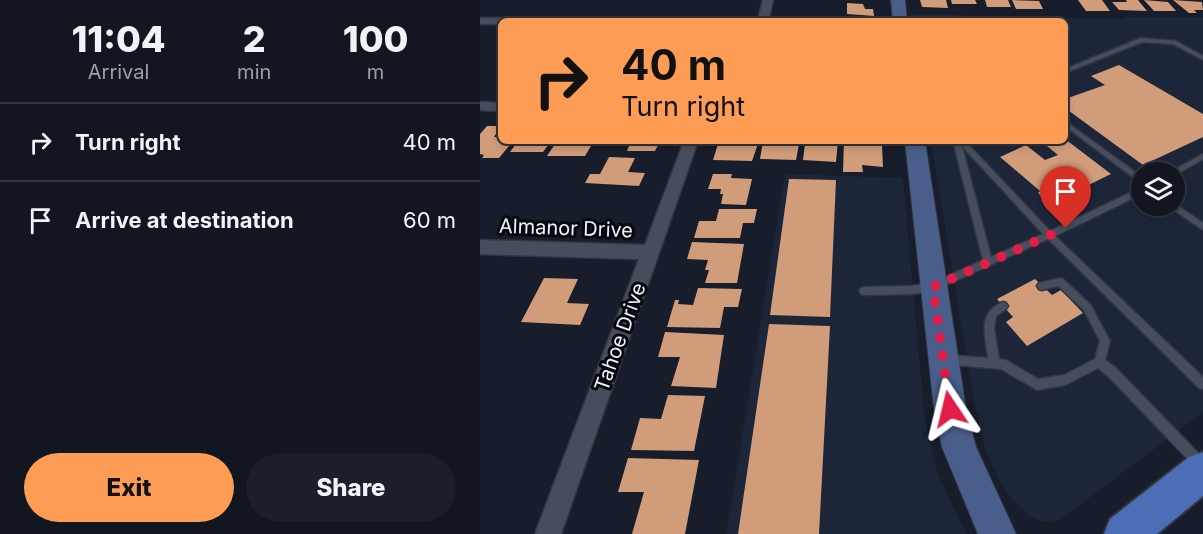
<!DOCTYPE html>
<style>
body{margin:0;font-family:Inter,sans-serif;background:#1a1f29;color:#f1f3f6;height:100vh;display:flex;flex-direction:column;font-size:22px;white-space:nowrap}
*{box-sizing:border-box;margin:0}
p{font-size:20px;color:#9c9fa5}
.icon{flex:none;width:33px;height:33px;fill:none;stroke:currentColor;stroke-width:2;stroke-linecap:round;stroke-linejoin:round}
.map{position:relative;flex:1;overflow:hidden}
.drawer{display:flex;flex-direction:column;background:#111620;width:480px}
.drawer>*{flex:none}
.banner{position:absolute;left:18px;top:18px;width:570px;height:126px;border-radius:9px;box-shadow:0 3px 9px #0003,0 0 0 2px #30353e;background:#fd9d55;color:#111;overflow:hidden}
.controls{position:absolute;left:651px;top:162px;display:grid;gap:12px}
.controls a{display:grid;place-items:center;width:54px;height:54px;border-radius:50%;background:#111620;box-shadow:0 3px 9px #0003,0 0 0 2px #30353e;font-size:30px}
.pin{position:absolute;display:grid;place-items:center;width:51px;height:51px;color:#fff;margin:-62px -26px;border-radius:50% 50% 50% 0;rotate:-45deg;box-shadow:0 0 6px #0007}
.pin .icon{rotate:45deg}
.me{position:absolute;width:66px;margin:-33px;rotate:350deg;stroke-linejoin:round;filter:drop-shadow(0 0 4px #0008)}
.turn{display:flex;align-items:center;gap:21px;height:126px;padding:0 24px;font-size:27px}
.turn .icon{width:78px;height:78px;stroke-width:2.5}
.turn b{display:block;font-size:42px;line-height:51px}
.eta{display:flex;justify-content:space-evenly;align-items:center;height:102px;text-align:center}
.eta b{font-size:36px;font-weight:800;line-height:42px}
.primary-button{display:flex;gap:12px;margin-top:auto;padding:12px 24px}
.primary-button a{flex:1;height:69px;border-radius:36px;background:#fd9d55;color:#111;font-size:24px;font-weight:800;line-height:69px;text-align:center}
.primary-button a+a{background:#1a1f29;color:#f1f3f6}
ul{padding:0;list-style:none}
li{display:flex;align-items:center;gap:18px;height:78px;padding:0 24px;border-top:2px solid #30353e}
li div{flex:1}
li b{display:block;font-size:22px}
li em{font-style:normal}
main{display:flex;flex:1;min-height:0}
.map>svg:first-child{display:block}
.built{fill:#1c2638;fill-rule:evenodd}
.building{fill:#d19c79}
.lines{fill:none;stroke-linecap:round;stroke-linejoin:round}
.lane-casing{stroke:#323641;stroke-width:3}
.street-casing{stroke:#323641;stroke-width:3}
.secondary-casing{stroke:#323641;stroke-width:2}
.primary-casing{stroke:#323641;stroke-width:4}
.lane{fill:#464e5d;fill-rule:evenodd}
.street{fill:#464e5d;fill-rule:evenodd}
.secondary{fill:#495e8a;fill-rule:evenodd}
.primary{fill:#4c6eb6;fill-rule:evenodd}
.route{stroke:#e11d48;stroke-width:10;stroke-dasharray:0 18}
.labels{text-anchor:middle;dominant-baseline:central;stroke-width:6;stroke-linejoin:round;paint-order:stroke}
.street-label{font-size:20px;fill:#eef3fc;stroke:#05080d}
</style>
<main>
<section class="drawer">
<div class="eta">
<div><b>11:04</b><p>Arrival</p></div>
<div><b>2</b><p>min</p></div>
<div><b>100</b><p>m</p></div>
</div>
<ul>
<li><svg class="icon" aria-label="right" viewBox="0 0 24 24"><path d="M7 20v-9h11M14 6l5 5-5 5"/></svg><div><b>Turn right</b></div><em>40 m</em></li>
<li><svg class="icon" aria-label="arrive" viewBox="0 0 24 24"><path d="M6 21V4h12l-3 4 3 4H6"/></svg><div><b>Arrive at destination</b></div><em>60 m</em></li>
</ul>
<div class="primary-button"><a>Exit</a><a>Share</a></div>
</section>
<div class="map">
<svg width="723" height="534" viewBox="0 0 723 534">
<rect width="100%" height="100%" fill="#171d2a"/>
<path class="built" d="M430,14L645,19V17H723V412L580,520L564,522L549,516L532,499L520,482L505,449L493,396L451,141H585V21H431ZM662,172H694V206H662Z
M305,174L423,178L445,421L458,474L486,534H246Z"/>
<path class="building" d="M440,0H466L468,8L442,7Z
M471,0H495L497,4H472Z
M505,0H528L531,7H507Z
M532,0L559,1L563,9H536Z
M598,0H622L630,11H606Z
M646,0H658L667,11L639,10L632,2H647Z
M664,0L688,2L696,11H674Z
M693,0L722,2L723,10H714L717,13H709Z
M367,3L383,4L385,9H393L394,16L367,14Z
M363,17L394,18V21H363Z
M639,65L723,114V137L663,165L585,108V99L625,85L611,76Z
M7,126H21L14,137H21V141H33L19,158H2L4,155L0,154V134Z
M585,139L631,174L570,204L558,193L560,191L520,157L546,145L565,160L578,155L562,142L585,141Z
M38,141H71L63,152H30Z
M77,141H114L105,156H67Z
M151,141H180L175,151H147Z
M279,141L272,161L233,160L238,144Z
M283,141L319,144L316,160L280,159Z
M340,141H358L356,162L323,160L325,144H340Z
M364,141H381V146H402L403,167L382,165L383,172H363Z
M129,157L155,158L148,172L165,173L159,186L105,183L110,174H120Z
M233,174H252L251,178L272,179L266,205L241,204L243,194H240L241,189H228Z
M309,179L356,180L350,317L290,315Z
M239,209H277L274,223H263L260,238H214L219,221H236Z
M212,242L264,244L257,283H225L229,270H225L228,260L207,259Z
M64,278L98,279L87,303L109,304L100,325L41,322Z
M555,279L572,295L581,290L603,313L547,346L526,322L533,317L517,299Z
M218,288L262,289L258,307H244L240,328L187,327L195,300H199L198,304L213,305Z
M289,324L350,326L339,534H258Z
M185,332L244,335L236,388L191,386L200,357H178Z
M188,395L225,396L214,451L151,450L160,418L181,419Z
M148,458L219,460L205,534H152L164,492H138Z"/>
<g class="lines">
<defs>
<path id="lane" d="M661,38L696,41L723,56V60L693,44L662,42L585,73V69Z
M585,121L662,177V184L585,126Z
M473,141H485L570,231L662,187V194L575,236L723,377V389L719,388L568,239L453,291L431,294L384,295L381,294L379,291L381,288L384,287L431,286L452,283L503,260ZM482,146L563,234L511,257Z
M723,154V159L697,174H694V172H690Z
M694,203L723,223V230L691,208L690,206H694Z
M580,278L583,279L610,304L630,341L625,360L636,368L723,458V473L719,471L628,376L618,368L585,385L557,390L521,369L463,364L462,360L463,356L467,355L508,358C505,335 497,313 523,302L526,303L528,306L526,309L516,316L514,328L519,359L526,360L558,379L584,375L615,359L620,341L604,310L578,286L562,290L559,289L557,286L559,283Z"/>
<path id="street" d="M283,0H293L289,17L286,21H275L279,16Z
M0,18H21L26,21H21V24H0Z
M0,102L21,103V111L0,110Z
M204,141H218L81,534H55L159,259L0,254V240L165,245Z"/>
<path id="secondary" d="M411,0H425L427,21H413Z
M425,141H445L486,409L496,447L536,534H498L462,447L454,409Z"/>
<path id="primary" d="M723,452V496L677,534H624L630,519L709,457Z"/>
</defs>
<use href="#lane" class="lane-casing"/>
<use href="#street" class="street-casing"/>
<use href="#secondary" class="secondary-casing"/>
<use href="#primary" class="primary-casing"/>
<use href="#lane" class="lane"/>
<use href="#street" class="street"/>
<use href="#secondary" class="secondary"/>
<use href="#primary" class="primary"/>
</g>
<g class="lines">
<path class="route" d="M470,409L453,287L586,228"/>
</g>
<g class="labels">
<g class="street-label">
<text transform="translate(86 228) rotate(2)">Almanor Drive</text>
<text transform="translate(140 337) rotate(-70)">Tahoe Drive</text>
</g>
</g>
</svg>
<div class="controls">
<a><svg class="icon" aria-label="layers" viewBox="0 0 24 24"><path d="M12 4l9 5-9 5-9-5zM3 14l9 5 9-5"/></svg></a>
</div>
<div class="pin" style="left:586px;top:228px;background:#d93025"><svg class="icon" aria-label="arrive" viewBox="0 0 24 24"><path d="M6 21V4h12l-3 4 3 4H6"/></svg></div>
<svg class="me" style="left:470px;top:409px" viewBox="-20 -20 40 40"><path d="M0-17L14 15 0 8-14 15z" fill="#e11d48" stroke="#fff" stroke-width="4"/></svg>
<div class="banner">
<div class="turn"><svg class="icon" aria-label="right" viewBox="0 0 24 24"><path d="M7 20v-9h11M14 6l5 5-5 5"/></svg><div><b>40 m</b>Turn right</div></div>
</div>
</div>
</main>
